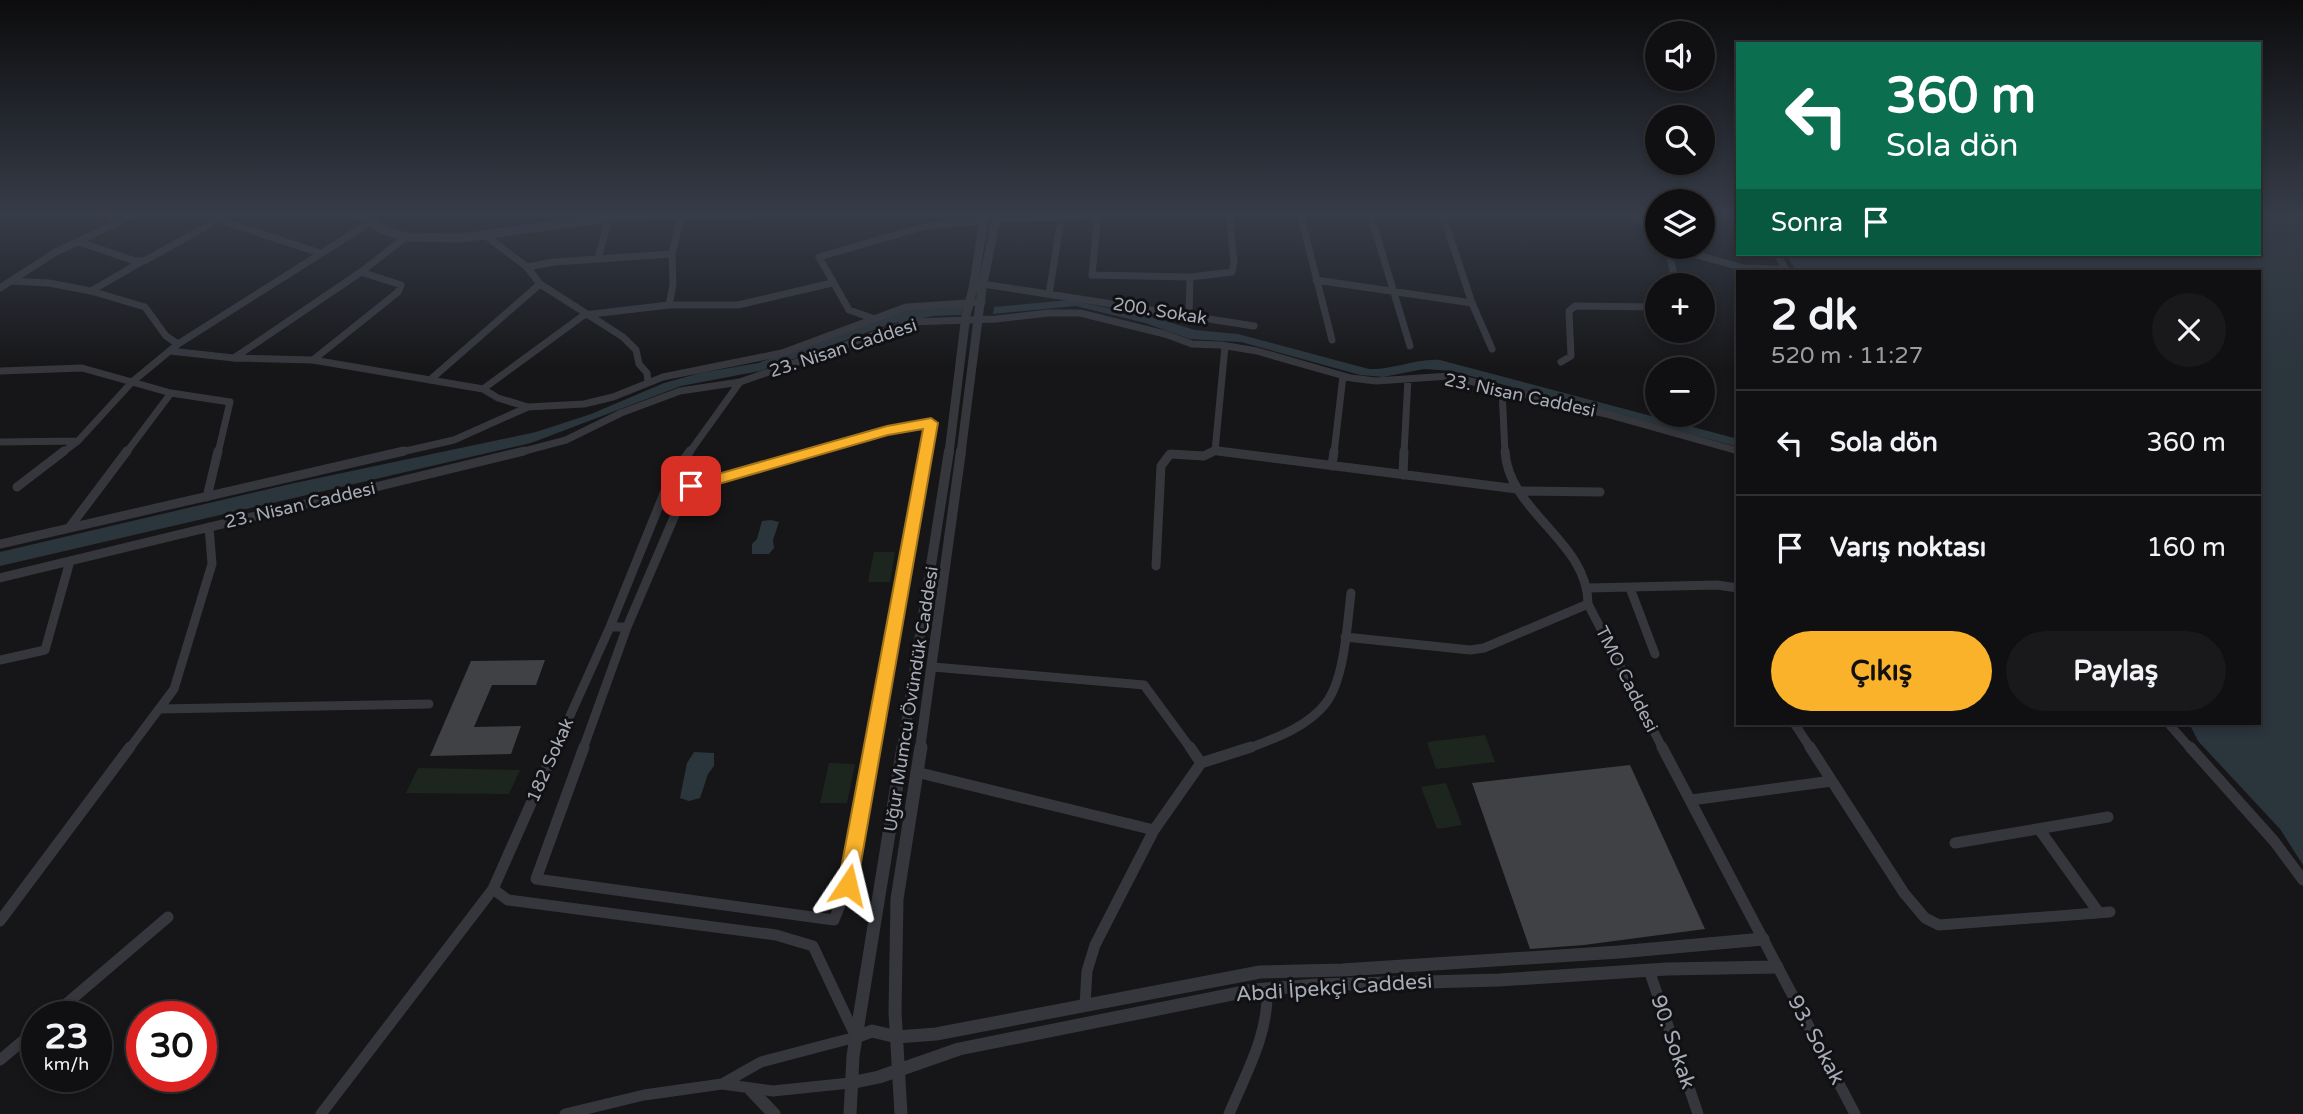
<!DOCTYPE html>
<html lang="tr">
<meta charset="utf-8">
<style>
body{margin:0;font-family:"Varela Round",sans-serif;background:#19191b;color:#f1f3f6;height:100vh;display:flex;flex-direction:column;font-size:26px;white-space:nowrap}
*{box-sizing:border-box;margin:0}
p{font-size:23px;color:#9c9d9f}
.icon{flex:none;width:38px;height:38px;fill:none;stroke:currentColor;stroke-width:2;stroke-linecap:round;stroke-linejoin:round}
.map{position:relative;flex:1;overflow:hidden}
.side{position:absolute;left:1736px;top:270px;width:525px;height:455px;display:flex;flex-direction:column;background:#101012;border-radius:0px;box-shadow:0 4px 10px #0003,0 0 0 2px #303032}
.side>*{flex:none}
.banner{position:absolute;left:1736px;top:42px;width:525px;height:214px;border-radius:0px;box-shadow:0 4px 10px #0003,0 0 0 2px #303032;background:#0b6e4f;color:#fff;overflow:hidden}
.buttons{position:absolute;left:1645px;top:21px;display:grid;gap:14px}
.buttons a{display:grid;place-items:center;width:70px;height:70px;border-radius:50%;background:#101012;box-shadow:0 4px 10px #0003,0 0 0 2px #303032;font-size:35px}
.speed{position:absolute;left:21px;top:1001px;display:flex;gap:14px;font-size:35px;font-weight:700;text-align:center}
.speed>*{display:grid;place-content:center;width:91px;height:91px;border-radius:50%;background:#101012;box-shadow:0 4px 10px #0003,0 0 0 2px #303032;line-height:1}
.speed small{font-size:18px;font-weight:400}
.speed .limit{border:10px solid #d22;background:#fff;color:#111}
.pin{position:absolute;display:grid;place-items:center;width:60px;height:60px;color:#fff;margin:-30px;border-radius:14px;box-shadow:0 4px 10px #0006}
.me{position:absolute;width:77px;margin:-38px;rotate:10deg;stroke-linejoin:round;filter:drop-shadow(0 0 5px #0008)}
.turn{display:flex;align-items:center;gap:24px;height:147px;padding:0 35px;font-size:32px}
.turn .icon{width:91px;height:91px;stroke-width:2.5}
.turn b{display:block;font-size:49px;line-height:60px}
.then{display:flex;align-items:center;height:66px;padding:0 35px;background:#0003;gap:14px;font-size:26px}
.round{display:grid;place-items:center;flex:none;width:74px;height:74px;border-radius:37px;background:#19191b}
.head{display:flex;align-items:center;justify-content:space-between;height:119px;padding:0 35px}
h1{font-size:42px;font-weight:700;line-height:52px}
.primary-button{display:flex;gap:14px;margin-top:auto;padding:14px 35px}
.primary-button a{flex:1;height:80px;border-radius:42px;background:#fab22b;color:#111;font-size:28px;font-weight:700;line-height:80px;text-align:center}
.primary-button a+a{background:#19191b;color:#f1f3f6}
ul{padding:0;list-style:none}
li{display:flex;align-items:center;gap:21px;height:105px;padding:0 35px;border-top:2px solid #303032}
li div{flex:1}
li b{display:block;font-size:26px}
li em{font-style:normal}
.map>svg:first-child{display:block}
.green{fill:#1d261e}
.water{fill:#2b353c}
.building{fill:#404145}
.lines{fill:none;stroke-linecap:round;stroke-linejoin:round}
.minor-far2{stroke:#36373d;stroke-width:7}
.minor-far1{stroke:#36373d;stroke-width:9}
.minor{stroke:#36373d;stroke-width:11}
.tertiary-far2{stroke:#36373d;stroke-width:9}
.tertiary-far1{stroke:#36373d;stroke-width:10}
.tertiary{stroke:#36373d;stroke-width:13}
.route{fill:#fab22b;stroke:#a2741c;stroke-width:2}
.labels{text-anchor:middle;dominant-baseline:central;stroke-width:6;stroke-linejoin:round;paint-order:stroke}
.street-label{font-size:18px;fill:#a7acb8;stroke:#111113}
.near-street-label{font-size:21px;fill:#a7acb8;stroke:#111113}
</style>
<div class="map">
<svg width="2303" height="1114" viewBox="0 0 2303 1114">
<rect width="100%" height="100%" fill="#161618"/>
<path class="green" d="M874,552H895L890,582H868Z
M1485,735L1495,762L1436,769L1427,742Z
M829,763L855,764L847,803H820Z
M418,768L520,770L509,794L406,793Z
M1446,783L1462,825L1437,829L1421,787Z"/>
<path class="water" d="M2259,213H2303V865L2280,829L2198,741L2189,723H2259V271H1796L1786,254H2259Z
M1068,300L1148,316L1195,330L1238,334L1369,369C1394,370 1416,358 1440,360L1738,439V447L1452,371L1424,369L1383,377L1360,375L1241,342L1190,339L1145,323L1076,306L993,314L994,307Z
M964,304L961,315L934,316L893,323L760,371L681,386L531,443L0,566V552L290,484L536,432L591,414L664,383L700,373L758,363L906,310Z
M771,520L779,522L773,540L774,548L769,554H752V544L757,539L762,521Z
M694,752L714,753V766L708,774L700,798L689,801L680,798L687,763Z"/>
<path class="building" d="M545,660L536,685H492L474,727L521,726L511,754L430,756L471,661Z
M1630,765L1705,929L1584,945L1530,949L1472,783Z"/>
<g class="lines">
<path class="minor-far2" d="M1098,213L1092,275L1190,277L1232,272L1234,262L1229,213
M1300,213L1332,340
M1370,213L1410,346
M1442,213L1472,303L1492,349
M1631,213L1657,236
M217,219L320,253
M996,219L1098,216
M486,236L527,267L540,284L623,337L636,350L639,364L647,373L648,382
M79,242L135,261H144L209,225L222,213
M1667,247L1677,285
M1668,247L1744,268L1785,269
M1777,254L1786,270
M598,259L609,217
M527,267L554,262L672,254
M1316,280L1472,303
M11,281L49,283L91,291L145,307L166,336L178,344
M983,284L1254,326
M0,288L54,253L138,213
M91,291L141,262
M1049,294L1062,213
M669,305L673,285L672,254L682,213
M1189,315L1190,277
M872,318L849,310L819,257L926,226L984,221
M170,351L234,358L313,360L483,389L498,398L528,407L584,404L613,397L663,377L782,353L906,307L982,302
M234,358L361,272L406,237
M313,360L398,292L401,285L361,272
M1561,362L1571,356L1569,311L1575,306L1657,307
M0,371L82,368L171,393L126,453
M430,380L540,284
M483,389L584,315L669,305H738L832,283
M1502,390L1505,453
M171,393L230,402L218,453
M0,442L78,441L132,382L178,344L371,222
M1215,451L1225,346
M62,453L78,441
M397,453L454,440L528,407
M517,453L566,440L621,413L680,391L740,382L911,322L996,319L1048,313H1080L1165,334L1192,344L1221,345L1257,351L1351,378L1376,381L1449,376L1606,414L1738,451
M689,453L740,382
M808,453L887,430L931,423L926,453
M1210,453L1215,451L1232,453
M1334,453L1343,376
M1404,453L1408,379"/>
<path class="minor-far1" d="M1218,451L1517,489
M1505,451C1508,512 1588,541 1588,604L1663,749
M1332,466L1334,451
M1403,475L1404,451
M17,487L64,451
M1520,491L1600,492
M207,497L218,451
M69,528L127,451
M0,544L404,451
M1156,566L1161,466L1170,454L1204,456L1214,451
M0,578L524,451
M1588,588L1717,585L1738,588
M1630,588L1655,654
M610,627H627
M627,627L684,494L691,487L814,451
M1345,637L1470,650L1484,648L1588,604
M0,660L45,650L70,561
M933,667L1144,685L1191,749
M159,709L429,704
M1794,723L1811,749
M2168,723L2191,749
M129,749L174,689L212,564L209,527
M555,749L610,627L669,481L690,451
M583,749L627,627
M872,749L926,451
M1247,749C1273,739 1308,727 1326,703C1345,678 1347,624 1351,593"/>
<path class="minor" d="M584,747L536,879L834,920L848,885L873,747
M1190,747L1201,763
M1662,747L1855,1114
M1810,747L1904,893L1925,918L1939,925L2110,912
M2190,747L2274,841L2303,880
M916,772L1154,830L1201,763L1251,747
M1691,800L1832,781
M2039,829L2099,913
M1955,843L2108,817
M493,889L508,900L776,935L813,946L856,1037L761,1062L722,1084
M0,921L130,747
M1649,970L1698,1114
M1085,1005L1087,971L1095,945L1154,830
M51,1017L168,917
M0,1060L37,1029
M321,1114L493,889L556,747
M565,1114L644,1095L722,1084L773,1091L850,1083
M1229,1114C1246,1073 1269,1034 1267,989"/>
<path class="tertiary-far2" d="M354,213L386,231L406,237L461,238L622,216L785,213
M949,453L966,315L973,289L985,213
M961,453L982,288L997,213"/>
<path class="tertiary-far1" d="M902,749L949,451
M920,749L961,451"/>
<path class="tertiary" d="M856,1037L872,1031L897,1037L936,1034L1260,972L1342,970L1619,952L1763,939
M850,1083L879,1077L959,1049L1253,990L1316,985L1499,980L1667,969L1777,967
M751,1090L774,1114
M850,1114L853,1056L903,747
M901,1114L895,1012L897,899L921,747"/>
</g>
<linearGradient id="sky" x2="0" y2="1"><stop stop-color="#0c0c0d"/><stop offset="0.58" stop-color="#363c48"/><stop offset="1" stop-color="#363c48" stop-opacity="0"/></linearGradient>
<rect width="2303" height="369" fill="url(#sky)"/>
<path class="route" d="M931,418L938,423L857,885L855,891L848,894L841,891L838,885L923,429L888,435L691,492L684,486L686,483L887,426Z"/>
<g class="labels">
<g class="street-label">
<text transform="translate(1160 311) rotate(9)">200. Sokak</text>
<text transform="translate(843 348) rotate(-18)">23. Nisan Caddesi</text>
<text transform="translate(1520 395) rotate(12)">23. Nisan Caddesi</text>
<text transform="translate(300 505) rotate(-13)">23. Nisan Caddesi</text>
<text transform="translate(1627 679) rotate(63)">TMO Caddesi</text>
<text transform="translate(911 699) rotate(-81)">Uğur Mumcu Övündük Caddesi</text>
<text transform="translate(550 760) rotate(-66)">182 Sokak</text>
</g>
<g class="near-street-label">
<text transform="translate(1334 988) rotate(-4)">Abdi İpekçi Caddesi</text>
<text transform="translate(1816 1040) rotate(62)">93. Sokak</text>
<text transform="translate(1673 1042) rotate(71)">90. Sokak</text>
</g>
</g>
</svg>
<div class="buttons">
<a><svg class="icon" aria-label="sound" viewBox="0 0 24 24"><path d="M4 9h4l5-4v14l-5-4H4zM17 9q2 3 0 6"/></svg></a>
<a><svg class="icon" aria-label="search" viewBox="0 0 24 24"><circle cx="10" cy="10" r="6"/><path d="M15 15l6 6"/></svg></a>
<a><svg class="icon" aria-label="layers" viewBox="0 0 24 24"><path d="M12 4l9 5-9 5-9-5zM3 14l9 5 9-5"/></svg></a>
<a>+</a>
<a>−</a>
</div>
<div class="speed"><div>23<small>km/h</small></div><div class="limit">30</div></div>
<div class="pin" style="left:691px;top:486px;background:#d93025"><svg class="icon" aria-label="arrive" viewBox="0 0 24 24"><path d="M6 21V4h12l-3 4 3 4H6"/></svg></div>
<svg class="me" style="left:848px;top:885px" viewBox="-20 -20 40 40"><path d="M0-17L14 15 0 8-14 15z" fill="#fab22b" stroke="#fff" stroke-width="4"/></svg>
<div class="banner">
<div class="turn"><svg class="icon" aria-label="left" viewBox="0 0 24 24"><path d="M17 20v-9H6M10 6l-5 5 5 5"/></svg><div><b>360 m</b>Sola dön</div></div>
<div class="then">Sonra<svg class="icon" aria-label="arrive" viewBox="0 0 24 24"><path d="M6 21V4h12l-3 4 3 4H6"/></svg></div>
</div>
<section class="side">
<div class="head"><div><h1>2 dk</h1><p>520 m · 11:27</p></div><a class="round"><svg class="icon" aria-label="close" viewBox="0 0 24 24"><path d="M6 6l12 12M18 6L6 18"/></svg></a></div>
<ul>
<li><svg class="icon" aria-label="left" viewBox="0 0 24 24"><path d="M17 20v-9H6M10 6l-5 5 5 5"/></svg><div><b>Sola dön</b></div><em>360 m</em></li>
<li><svg class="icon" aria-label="arrive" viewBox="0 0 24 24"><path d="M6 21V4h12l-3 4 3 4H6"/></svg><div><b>Varış noktası</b></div><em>160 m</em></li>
</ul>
<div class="primary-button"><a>Çıkış</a><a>Paylaş</a></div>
</section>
</div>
